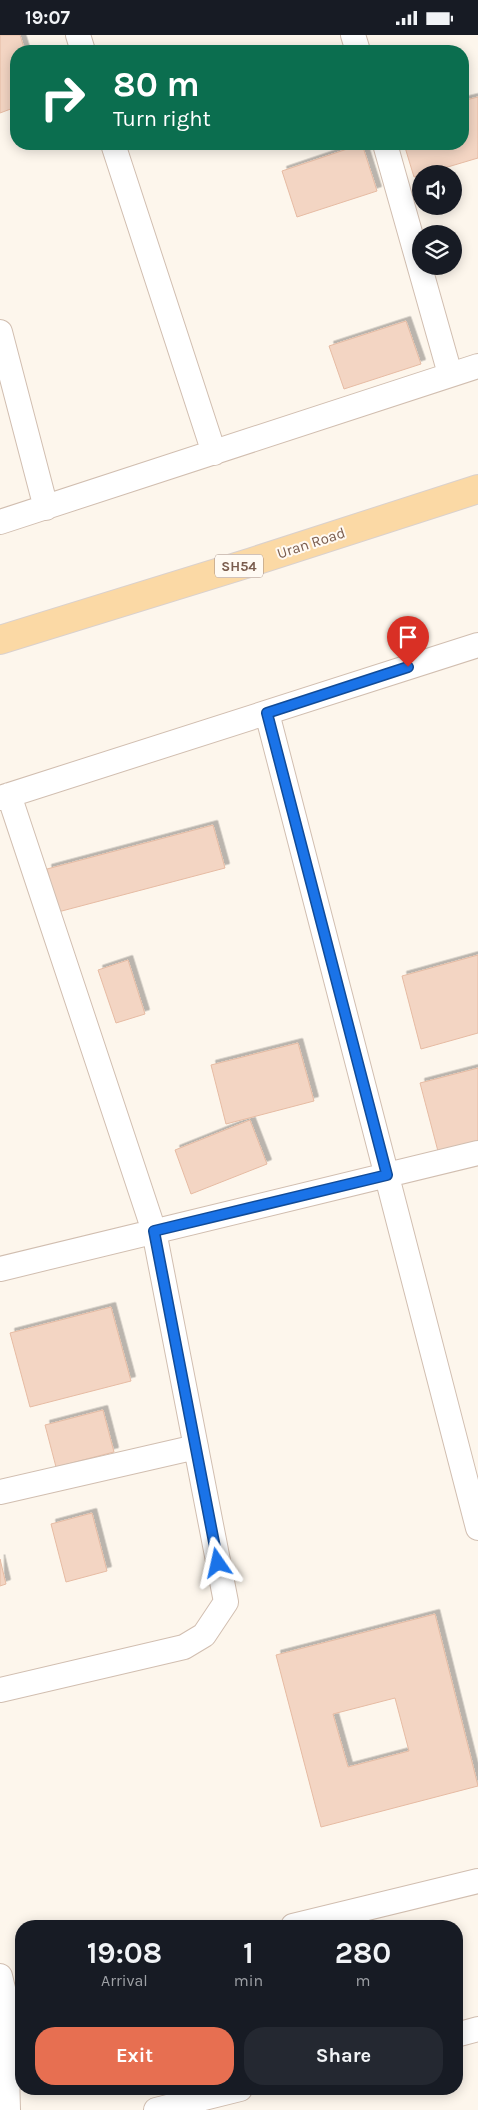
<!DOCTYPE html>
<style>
body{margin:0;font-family:Karla,sans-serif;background:#242831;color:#f1f3f6;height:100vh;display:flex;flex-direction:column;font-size:19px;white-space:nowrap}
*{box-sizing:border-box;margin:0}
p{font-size:16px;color:#9ea1a6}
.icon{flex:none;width:28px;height:28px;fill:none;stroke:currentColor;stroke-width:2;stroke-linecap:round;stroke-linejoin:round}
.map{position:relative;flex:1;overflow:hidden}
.side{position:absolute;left:15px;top:1885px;width:448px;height:175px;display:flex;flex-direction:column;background:#171b24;border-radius:20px;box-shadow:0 2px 12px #0003}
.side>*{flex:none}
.guide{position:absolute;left:10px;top:10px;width:459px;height:105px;border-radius:20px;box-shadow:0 2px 12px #0003;background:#0b6e4f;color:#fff;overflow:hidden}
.fabs{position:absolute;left:412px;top:130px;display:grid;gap:10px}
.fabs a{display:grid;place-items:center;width:50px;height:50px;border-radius:50%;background:#171b24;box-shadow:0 2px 12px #0003;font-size:25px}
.pin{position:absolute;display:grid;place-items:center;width:42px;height:42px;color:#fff;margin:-51px -21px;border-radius:50% 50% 50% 0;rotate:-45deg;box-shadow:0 0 5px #0007}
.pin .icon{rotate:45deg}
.me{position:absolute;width:55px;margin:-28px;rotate:349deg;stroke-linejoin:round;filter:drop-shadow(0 0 4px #0008)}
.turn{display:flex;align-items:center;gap:18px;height:105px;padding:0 20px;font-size:22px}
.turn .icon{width:65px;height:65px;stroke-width:2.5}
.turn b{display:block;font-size:35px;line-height:42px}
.eta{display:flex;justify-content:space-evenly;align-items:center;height:85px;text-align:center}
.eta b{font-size:30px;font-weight:700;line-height:35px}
.button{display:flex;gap:10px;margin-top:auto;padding:10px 20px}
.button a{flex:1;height:58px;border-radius:20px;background:#e76f51;color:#fff;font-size:20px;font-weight:700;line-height:58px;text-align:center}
.button a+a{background:#242831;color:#f1f3f6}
.status{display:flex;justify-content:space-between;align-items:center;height:35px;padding:0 25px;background:#171b24;direction:ltr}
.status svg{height:14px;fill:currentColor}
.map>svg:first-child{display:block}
.building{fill:#f3d5c3;stroke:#e6bba3;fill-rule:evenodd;filter:url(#shadow)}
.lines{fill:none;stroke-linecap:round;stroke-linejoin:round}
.street-casing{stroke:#d1beb0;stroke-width:26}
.primary-casing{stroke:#dad1cd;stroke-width:30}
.street{stroke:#fff;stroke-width:24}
.primary{stroke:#fbd9a5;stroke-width:28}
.route-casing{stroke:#114b97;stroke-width:12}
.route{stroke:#1a73e8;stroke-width:9}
.labels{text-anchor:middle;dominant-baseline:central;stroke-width:4;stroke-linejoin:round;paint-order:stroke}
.shield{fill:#fffaf3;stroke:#a28b7f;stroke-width:1}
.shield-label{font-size:14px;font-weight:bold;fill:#7a5c4d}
.street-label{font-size:15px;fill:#7a5c4d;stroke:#fffaf3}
</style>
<div class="status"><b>19:07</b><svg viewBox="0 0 49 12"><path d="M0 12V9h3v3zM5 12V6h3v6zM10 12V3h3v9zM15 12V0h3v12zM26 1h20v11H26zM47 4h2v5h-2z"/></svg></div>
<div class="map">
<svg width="478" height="2075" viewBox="0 0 478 2075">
<defs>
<filter id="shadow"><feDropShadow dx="4.5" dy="-4.5" stdDeviation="0" flood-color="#0004"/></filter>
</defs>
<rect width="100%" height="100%" fill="#fdf6ec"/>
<path class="building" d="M0,0H20L25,16H16V72L0,78Z
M478,62V123L414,142L404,109H462V66Z
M362,109L377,156L297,182L282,136Z
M406,286L421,329L344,354L329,311Z
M213,790L225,833L58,877L47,834Z
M478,920V998L421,1014L402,941Z
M128,925L145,979L116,988L98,935Z
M298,1008L314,1066L226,1089L211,1030Z
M478,1033V1109L439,1120L420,1048Z
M250,1085L267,1129L191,1159L175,1115Z
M111,1272L131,1346L30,1372L10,1298Z
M103,1375L114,1417L56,1432L45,1390Z
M92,1478L107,1536L66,1547L51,1489Z
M0,1524L6,1549L0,1551Z
M435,1579L478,1751L321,1792L276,1620ZM395,1663L409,1716L348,1732L333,1679Z"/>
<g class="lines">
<defs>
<path id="street" d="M78,0L83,16
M353,0L358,16
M113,109L214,418
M385,109L450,339
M0,297L46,473
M0,487L478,331
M267,678L478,1493
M0,763L478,610
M0,1234L478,1118
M0,1457L196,1412
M0,1655L184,1612L204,1600L226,1567L154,1196L9,760
M293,1891L478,1846
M0,1941L5,1962L8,2075
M456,2000L478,1994
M156,2075L240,2054"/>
<path id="primary" d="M0,605L252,527L478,454"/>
</defs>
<use href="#street" class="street-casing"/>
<use href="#primary" class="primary-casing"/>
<use href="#street" class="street"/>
<use href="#primary" class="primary"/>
</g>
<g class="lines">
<defs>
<path id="route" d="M218,1528L154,1196L387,1140L267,678L408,632"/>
</defs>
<use href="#route" class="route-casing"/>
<use href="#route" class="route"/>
</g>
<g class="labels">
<rect class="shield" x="215" y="519.5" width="48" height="23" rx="4"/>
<g class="shield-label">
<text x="239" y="531">SH54</text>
</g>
<g class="street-label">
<text transform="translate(311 508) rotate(-18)">Uran Road</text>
</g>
</g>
</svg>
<div class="fabs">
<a><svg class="icon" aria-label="sound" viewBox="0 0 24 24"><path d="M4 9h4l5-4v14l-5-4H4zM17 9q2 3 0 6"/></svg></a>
<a><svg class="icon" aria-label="layers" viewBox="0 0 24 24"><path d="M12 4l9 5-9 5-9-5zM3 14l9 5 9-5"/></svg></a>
</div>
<div class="pin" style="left:408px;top:632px;background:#d93025"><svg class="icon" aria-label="arrive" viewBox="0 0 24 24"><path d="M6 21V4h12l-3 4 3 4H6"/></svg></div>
<svg class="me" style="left:218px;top:1528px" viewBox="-20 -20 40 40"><path d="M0-17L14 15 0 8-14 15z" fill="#1a73e8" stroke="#fff" stroke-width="4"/></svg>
<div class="guide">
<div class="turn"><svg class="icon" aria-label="right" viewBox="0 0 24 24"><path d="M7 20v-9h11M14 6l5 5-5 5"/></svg><div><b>80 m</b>Turn right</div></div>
</div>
<section class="side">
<div class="eta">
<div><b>19:08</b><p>Arrival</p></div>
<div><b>1</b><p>min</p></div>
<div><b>280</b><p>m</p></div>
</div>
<div class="button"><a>Exit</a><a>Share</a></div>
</section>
</div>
